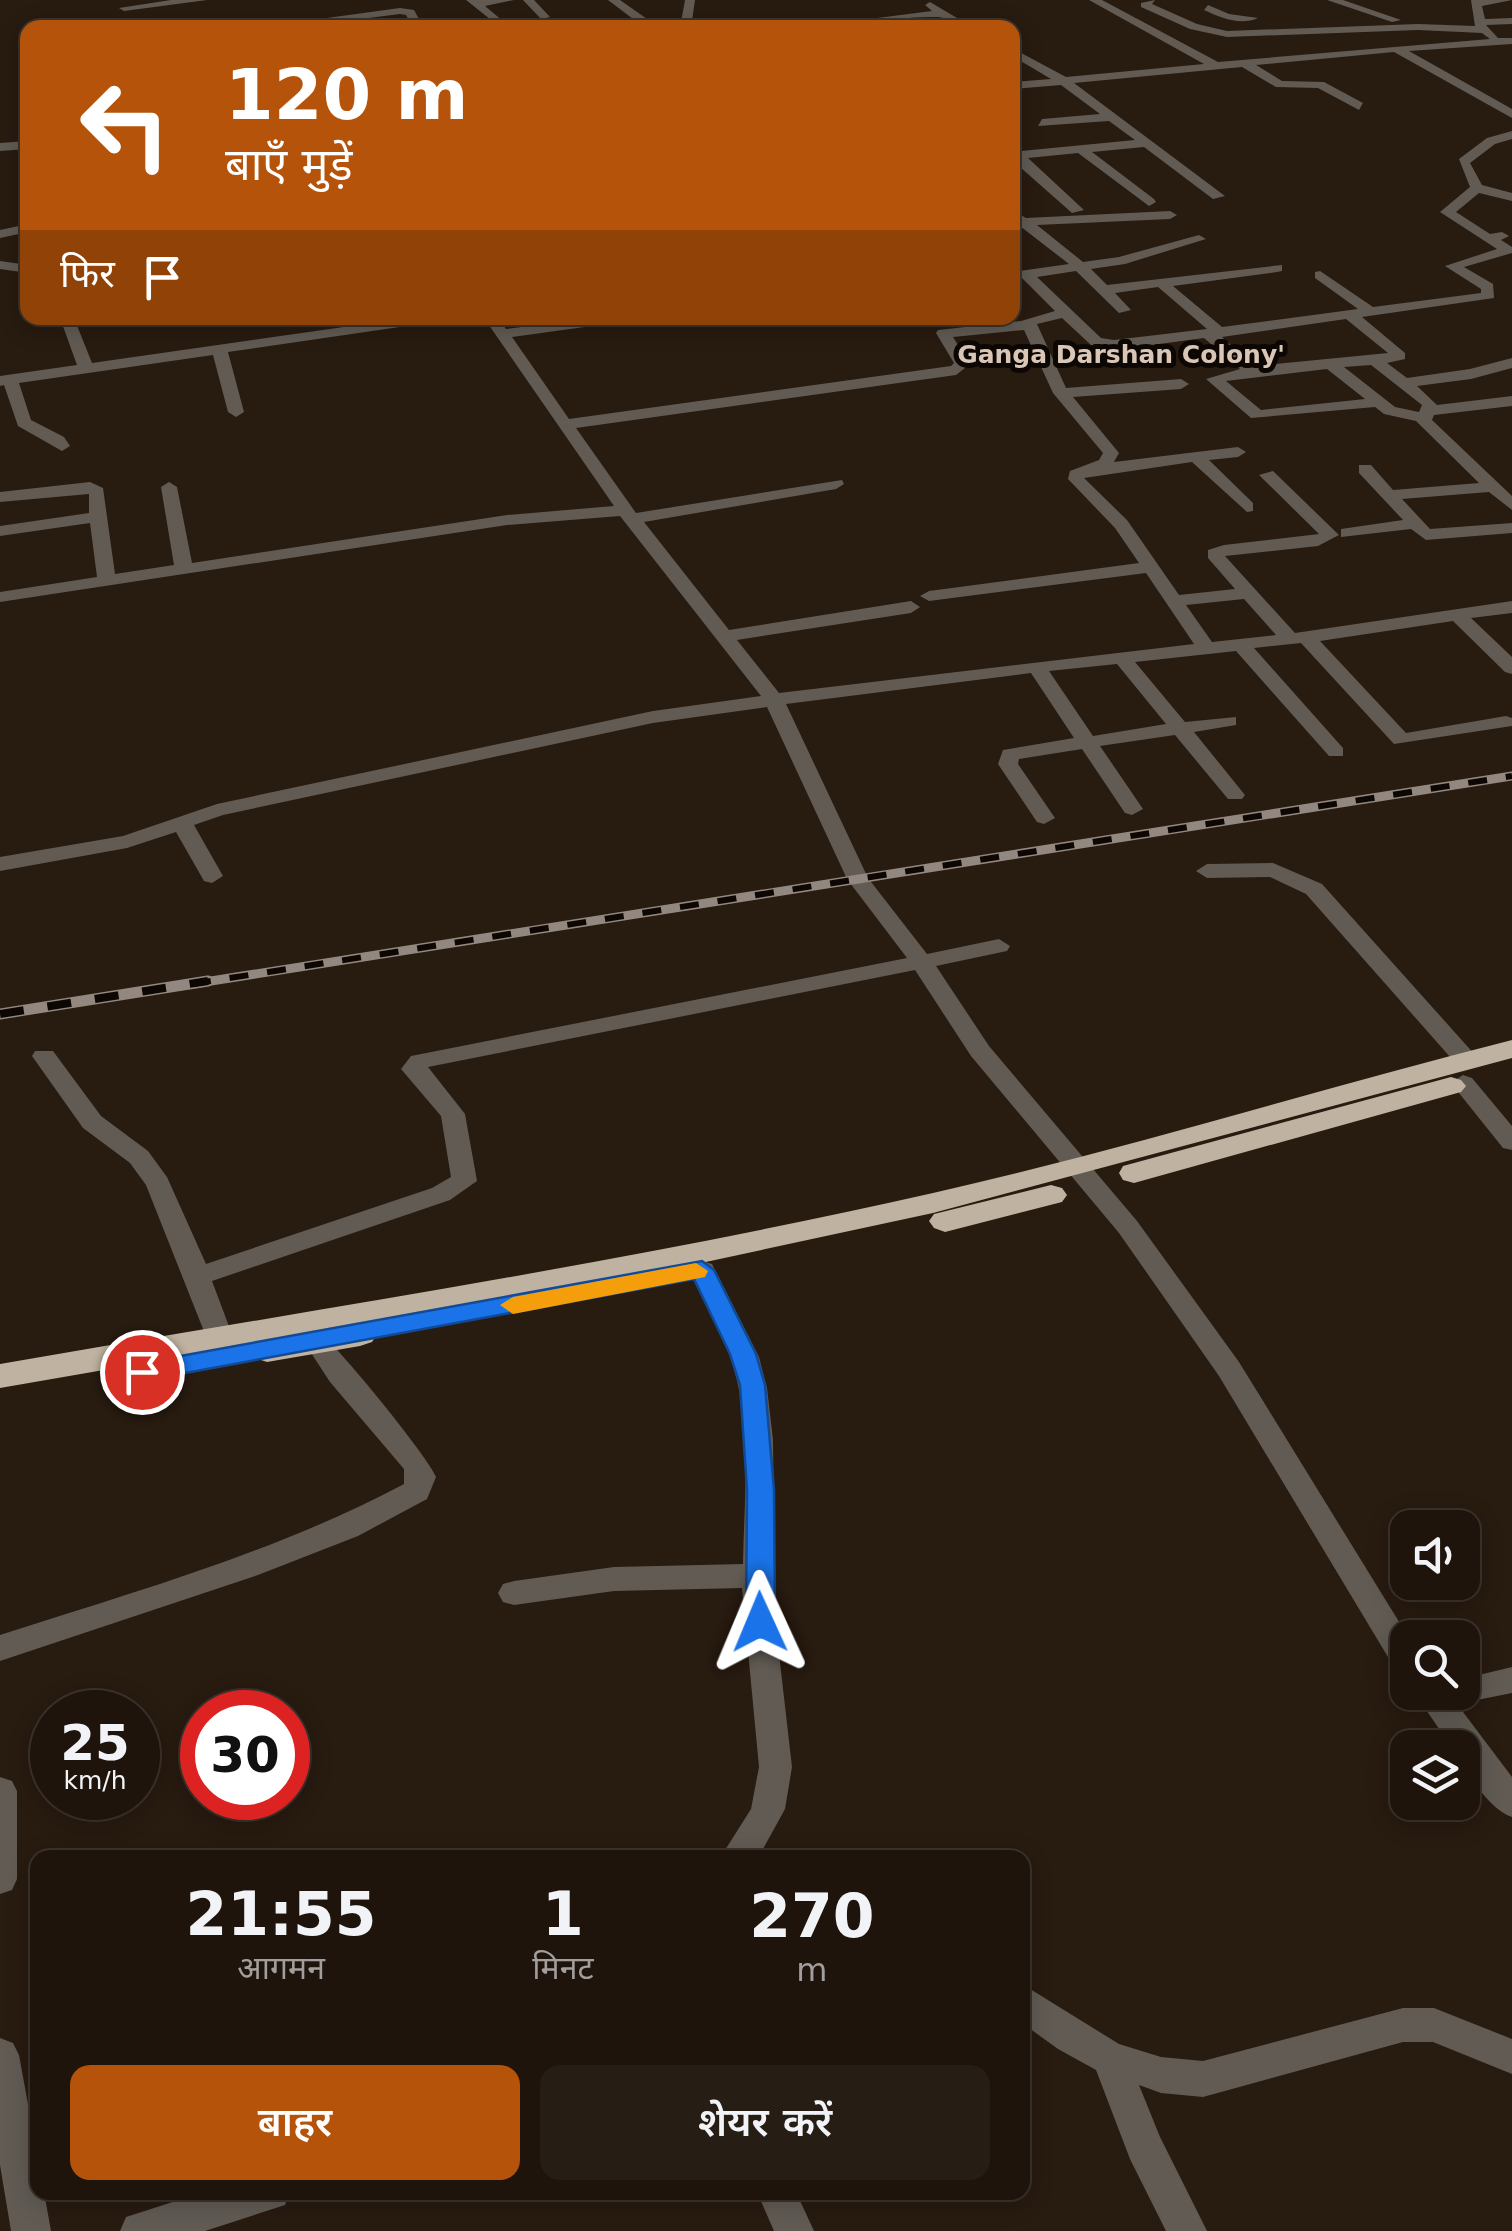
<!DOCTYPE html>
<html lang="hi">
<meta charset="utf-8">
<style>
body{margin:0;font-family:"DejaVu Sans","Noto Sans Devanagari",sans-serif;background:#261d15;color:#f1f3f6;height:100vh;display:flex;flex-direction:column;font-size:38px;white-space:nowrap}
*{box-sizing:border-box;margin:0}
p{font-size:32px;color:#a19e9d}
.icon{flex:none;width:55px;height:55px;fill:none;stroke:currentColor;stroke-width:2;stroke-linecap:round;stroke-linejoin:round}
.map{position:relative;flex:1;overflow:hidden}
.details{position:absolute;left:30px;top:1850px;width:1000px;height:350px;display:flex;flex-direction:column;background:#1e140c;border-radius:20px;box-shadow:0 5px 25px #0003,0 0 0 2px #3c332d}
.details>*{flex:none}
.hud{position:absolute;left:20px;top:20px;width:1000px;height:305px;border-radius:20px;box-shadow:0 5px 25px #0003,0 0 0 2px #3c332d;background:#b45309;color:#fff;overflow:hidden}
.controls{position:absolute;left:1390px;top:1510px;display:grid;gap:20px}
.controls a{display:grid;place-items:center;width:90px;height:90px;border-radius:20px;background:#1e140c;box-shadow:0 5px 25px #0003,0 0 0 2px #3c332d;font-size:50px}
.speed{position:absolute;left:30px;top:1690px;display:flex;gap:20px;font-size:50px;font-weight:700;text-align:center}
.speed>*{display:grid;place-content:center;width:130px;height:130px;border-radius:50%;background:#1e140c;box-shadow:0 5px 25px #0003,0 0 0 2px #3c332d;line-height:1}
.speed small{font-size:25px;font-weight:400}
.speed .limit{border:15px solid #d22;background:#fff;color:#111}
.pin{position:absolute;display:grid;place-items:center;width:85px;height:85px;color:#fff;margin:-42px;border:5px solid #fff;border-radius:50%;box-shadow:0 2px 10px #0007}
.me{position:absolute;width:110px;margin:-55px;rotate:359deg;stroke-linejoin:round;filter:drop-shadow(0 0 8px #0008)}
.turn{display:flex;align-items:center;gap:35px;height:210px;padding:0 40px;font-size:45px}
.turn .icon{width:130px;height:130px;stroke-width:2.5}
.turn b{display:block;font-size:70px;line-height:85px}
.then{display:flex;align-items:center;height:95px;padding:0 40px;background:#0003;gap:20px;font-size:38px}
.eta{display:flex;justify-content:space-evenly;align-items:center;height:170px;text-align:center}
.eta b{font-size:60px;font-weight:600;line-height:70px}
.button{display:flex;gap:20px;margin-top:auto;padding:20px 40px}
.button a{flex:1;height:115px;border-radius:20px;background:#b45309;color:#fff;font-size:40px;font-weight:600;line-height:115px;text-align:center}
.button a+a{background:#261d15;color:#f1f3f6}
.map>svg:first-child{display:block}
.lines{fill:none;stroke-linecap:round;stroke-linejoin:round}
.minor{fill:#615b54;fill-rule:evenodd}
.highway{fill:#bfb2a0;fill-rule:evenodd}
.rail-far1-casing{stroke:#93887f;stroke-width:9}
.rail-casing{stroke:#93887f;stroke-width:11}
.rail-far1{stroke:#0d0704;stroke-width:6;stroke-dasharray:19;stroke-linecap:butt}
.rail{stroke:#0d0704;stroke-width:8;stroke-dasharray:24;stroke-linecap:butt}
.route{fill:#1a73e8;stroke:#114b97;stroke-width:2.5}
.slow{fill:#f59e0b}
.labels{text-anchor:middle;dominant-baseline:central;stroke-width:10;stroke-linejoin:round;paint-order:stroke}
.far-neighbourhood-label{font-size:25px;font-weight:bold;fill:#d9c6b7;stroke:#0d0704}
</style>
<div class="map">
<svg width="1512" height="2231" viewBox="0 0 1512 2231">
<rect width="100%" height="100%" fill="#281b10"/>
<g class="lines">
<path class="minor" d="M171,0H207L124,11L119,8Z
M466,0H514L485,6L504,22L500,27Z
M523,0H534L550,17L541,19Z
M608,0H620L647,19L648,28H637V22Z
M685,0H695L691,28H680Z
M1089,0H1102L1218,62L1490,39L1482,33L1418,30L1227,37L1190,29L1141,7V3L1155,0L1152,4L1197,24L1227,31L1418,24L1475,26L1471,0H1512L1482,6L1485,19L1512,18V24L1486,25L1498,38H1512V44L1409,51L1512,109V118L1394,52L1256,65L1282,81L1324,82L1363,103L1359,110L1318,88L1276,87L1242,67L1074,83L1225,196L1213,199L1144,147L1092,152L1154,199L1156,202L1149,206L1078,153L1028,158L1084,210L1072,213L1012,160V152L1135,140L1109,121L1038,126L1042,119L1100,114L1061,85L1012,89V82L1051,79L1012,56V48L1066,77L1204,64Z
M1327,0H1343L1401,20L1392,22Z
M930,2L974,28C959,28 950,17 937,17C891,16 845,28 799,28L932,11L925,5Z
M1208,5L1229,14L1258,18C1241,26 1221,18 1204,10Z
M400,8L414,10L424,28H413L406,15L400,14L290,28H254Z
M1512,131V139L1495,144L1470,163L1482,185L1512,193V201L1479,193L1456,212L1490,234L1502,232L1509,236L1501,240L1512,247V253L1464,267L1493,284L1494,298L1362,317L1405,353V359L1387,363L1407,378L1470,369L1512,358V368L1471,379L1417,386L1437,405L1512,396V406L1434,415L1432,420L1512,496V510L1489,492L1402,499L1430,529L1512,523V533L1426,540L1411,529L1341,537V529L1403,520L1359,473V465H1371L1393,490L1479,483L1416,421L1384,414L1375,407L1251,418L1206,379L1240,369L1204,338L1114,350L1091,345L1062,318L1037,324L1066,388L1181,379L1189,384L1181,389L1073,397L1119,453L1114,462L1238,447L1246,452L1238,457L1209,460L1253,503V511L1247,512L1192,462L1084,478L1127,520L1179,595L1235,589L1208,558V550L1224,545L1319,534L1259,475L1273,471L1339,535L1318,546L1225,556L1295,633L1512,601V613L1471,618L1512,657V674L1505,672L1453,621L1320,641L1406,733L1506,716L1512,718V726L1394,744L1301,643L1254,648L1343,748V756H1329L1236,651L1135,662L1185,722L1236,717V725L1194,732L1245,795L1242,799H1228L1175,735L1100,746L1143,809L1132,815L1125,813L1082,749L1019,759L1018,764L1055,818L1044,824L1037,822L998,764L1003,750L1074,738L1031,673L786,704L868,878L927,954L999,939L1010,946L1007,951L936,966L989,1046L1137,1221L1239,1362L1409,1638L1408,1676L1397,1672L1219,1376L1119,1233L971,1056L915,970L428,1067L465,1114L477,1181L450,1200L212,1281L233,1337L229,1344H209L146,1185L130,1163L83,1128L32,1056L35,1051H53L101,1116L148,1151L167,1177L206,1264L432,1188L451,1177L441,1116L401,1069L411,1056L907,958L847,879L767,707L653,723L223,815L194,825L223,876L212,883L204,881L176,832L127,848L0,871V857L123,836L217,804L653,711L761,696L620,516L507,525L0,602V592L97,577L90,523L0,536V526L89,513V494L0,502V492L90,482L103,488L115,574L174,565L161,487L169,482L177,487L192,563L507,515L614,506L484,318H498L506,329L592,318H628L621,322L512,337L569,419L951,366L954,363L936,333L938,330L1021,321L1055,311L1022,278H1012V272L1069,264L1012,220V210L1026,218L1170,211L1177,215L1170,219L1037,225L1083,262L1119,257L1199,235L1206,239L1125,264L1091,269L1107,285L1282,265V271L1277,272L1173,286L1222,327L1358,309L1315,278V272L1320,271L1373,307L1481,293V289L1445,266L1497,249L1440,212L1470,187L1459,159L1487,138ZM1076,271L1119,313L1131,310L1115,293L1158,287L1207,329L1114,340L1101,338L1037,277ZM1346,319L1388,353L1255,366L1222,337ZM1024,330L1053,393L1103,453L1099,460L1070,471L1068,479L1115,528L1139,563L929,591L920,596L929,601L1146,573L1194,644L779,693L737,640L911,613L920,607L911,601L729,630L644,522L836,489L844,484L842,480L636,513L576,428L956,375L970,364L953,337ZM1371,365L1422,405L1419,412L1395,407L1344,367ZM1327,369L1365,399L1261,410L1226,381ZM1244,599L1276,635L1212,642L1186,605ZM1117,664L1166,724L1093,736L1049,671Z
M28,141V149L0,151V143Z
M28,224V232L0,238V230Z
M0,261L28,265V273L0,269Z
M60,318H74L92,363L407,318H441L434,322L228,352L244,412L236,417L228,412L213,355L19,383L31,420L64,437L70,446L62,451L18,426L4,385L0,386V376L77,365Z
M1273,863L1322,884L1476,1056L1479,1061L1476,1066H1458L1306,894L1270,877L1207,878L1196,871L1207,864Z
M1463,1075L1472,1078L1512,1126V1150L1503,1148L1451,1083Z
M702,1261L712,1264L759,1357L767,1388L773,1440L775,1619L792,1767L785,1809L758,1858H720L751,1809L759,1767L742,1588L614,1591L514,1605L503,1602L498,1593L503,1584L514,1581L614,1567L743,1564C744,1501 752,1431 734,1369C724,1334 705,1302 688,1270L692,1264Z
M318,1332C330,1336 430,1459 436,1477L427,1499L358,1536L258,1575L0,1661V1635C137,1591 276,1552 404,1484V1469L330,1382L304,1342L308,1335Z
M1512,1667V1693L1457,1704L1512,1777V1817C1490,1810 1462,1771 1462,1748H1452L1414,1692H1462V1679Z
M0,1777L12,1781L17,1791V1879L12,1890L0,1894Z
M1022,1984L1119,2044L1161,2057L1203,2061L1403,2008H1434L1512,2039V2074L1433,2042H1403L1203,2097L1161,2093L1139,2085L1160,2137L1207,2231H1166L1130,2159L1096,2070L1058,2049L1022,2023Z
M0,2038L13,2043L19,2055L38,2159V2192H44L51,2231H11L0,2165Z
M204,2192H290L285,2205L205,2231H120L126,2217Z
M757,2192H796L814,2231H774Z"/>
<path class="highway" d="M1512,1040V1058L933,1213L701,1263L367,1324L377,1334L372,1342L360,1346L267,1362L255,1358L250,1350L254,1344L0,1388V1364C311,1310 625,1263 933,1193C1128,1149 1318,1089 1512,1040Z
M1451,1077L1461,1080L1466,1086L1461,1092L1134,1183L1123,1180L1119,1173L1123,1166Z
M1051,1185L1062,1188L1067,1195L1062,1202L945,1232L934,1228L929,1221L934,1214Z"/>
<defs>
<path id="rail-far1" d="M192,984L1512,776"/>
<path id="rail" d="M0,1014L208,981"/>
</defs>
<use href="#rail-far1" class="rail-far1-casing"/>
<use href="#rail" class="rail-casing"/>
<use href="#rail-far1" class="rail-far1"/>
<use href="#rail" class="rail"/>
</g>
<path class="route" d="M702,1261L714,1270L756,1354L765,1385L774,1490L775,1622L771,1630L760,1633L750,1630L746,1622L747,1490L740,1385L730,1354L694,1279L142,1381L132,1378L129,1372L132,1365L142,1363Z"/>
<path class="slow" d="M696,1263L708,1271L705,1277L513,1314L500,1305L513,1297Z"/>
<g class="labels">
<g class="far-neighbourhood-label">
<text x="1121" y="354">Ganga Darshan Colony'</text>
</g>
</g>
</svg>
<div class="controls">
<a><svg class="icon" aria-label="sound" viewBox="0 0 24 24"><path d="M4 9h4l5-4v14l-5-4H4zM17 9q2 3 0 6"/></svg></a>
<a><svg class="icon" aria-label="search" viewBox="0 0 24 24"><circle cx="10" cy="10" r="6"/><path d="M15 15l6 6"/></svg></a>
<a><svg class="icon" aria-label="layers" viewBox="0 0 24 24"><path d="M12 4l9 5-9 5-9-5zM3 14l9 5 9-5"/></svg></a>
</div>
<div class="speed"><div>25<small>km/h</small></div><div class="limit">30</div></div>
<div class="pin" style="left:142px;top:1372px;background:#d93025"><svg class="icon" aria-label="arrive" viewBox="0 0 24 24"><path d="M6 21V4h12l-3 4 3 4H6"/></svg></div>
<svg class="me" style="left:760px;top:1622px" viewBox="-20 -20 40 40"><path d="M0-17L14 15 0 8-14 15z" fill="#1a73e8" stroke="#fff" stroke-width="4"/></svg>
<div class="hud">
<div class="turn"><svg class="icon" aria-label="left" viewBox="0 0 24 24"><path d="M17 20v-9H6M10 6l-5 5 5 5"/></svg><div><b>120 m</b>बाएँ मुड़ें</div></div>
<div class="then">फिर<svg class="icon" aria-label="arrive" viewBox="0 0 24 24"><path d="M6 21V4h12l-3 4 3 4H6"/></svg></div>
</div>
<section class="details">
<div class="eta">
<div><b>21:55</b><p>आगमन</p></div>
<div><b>1</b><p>मिनट</p></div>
<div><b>270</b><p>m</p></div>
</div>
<div class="button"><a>बाहर</a><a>शेयर करें</a></div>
</section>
</div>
